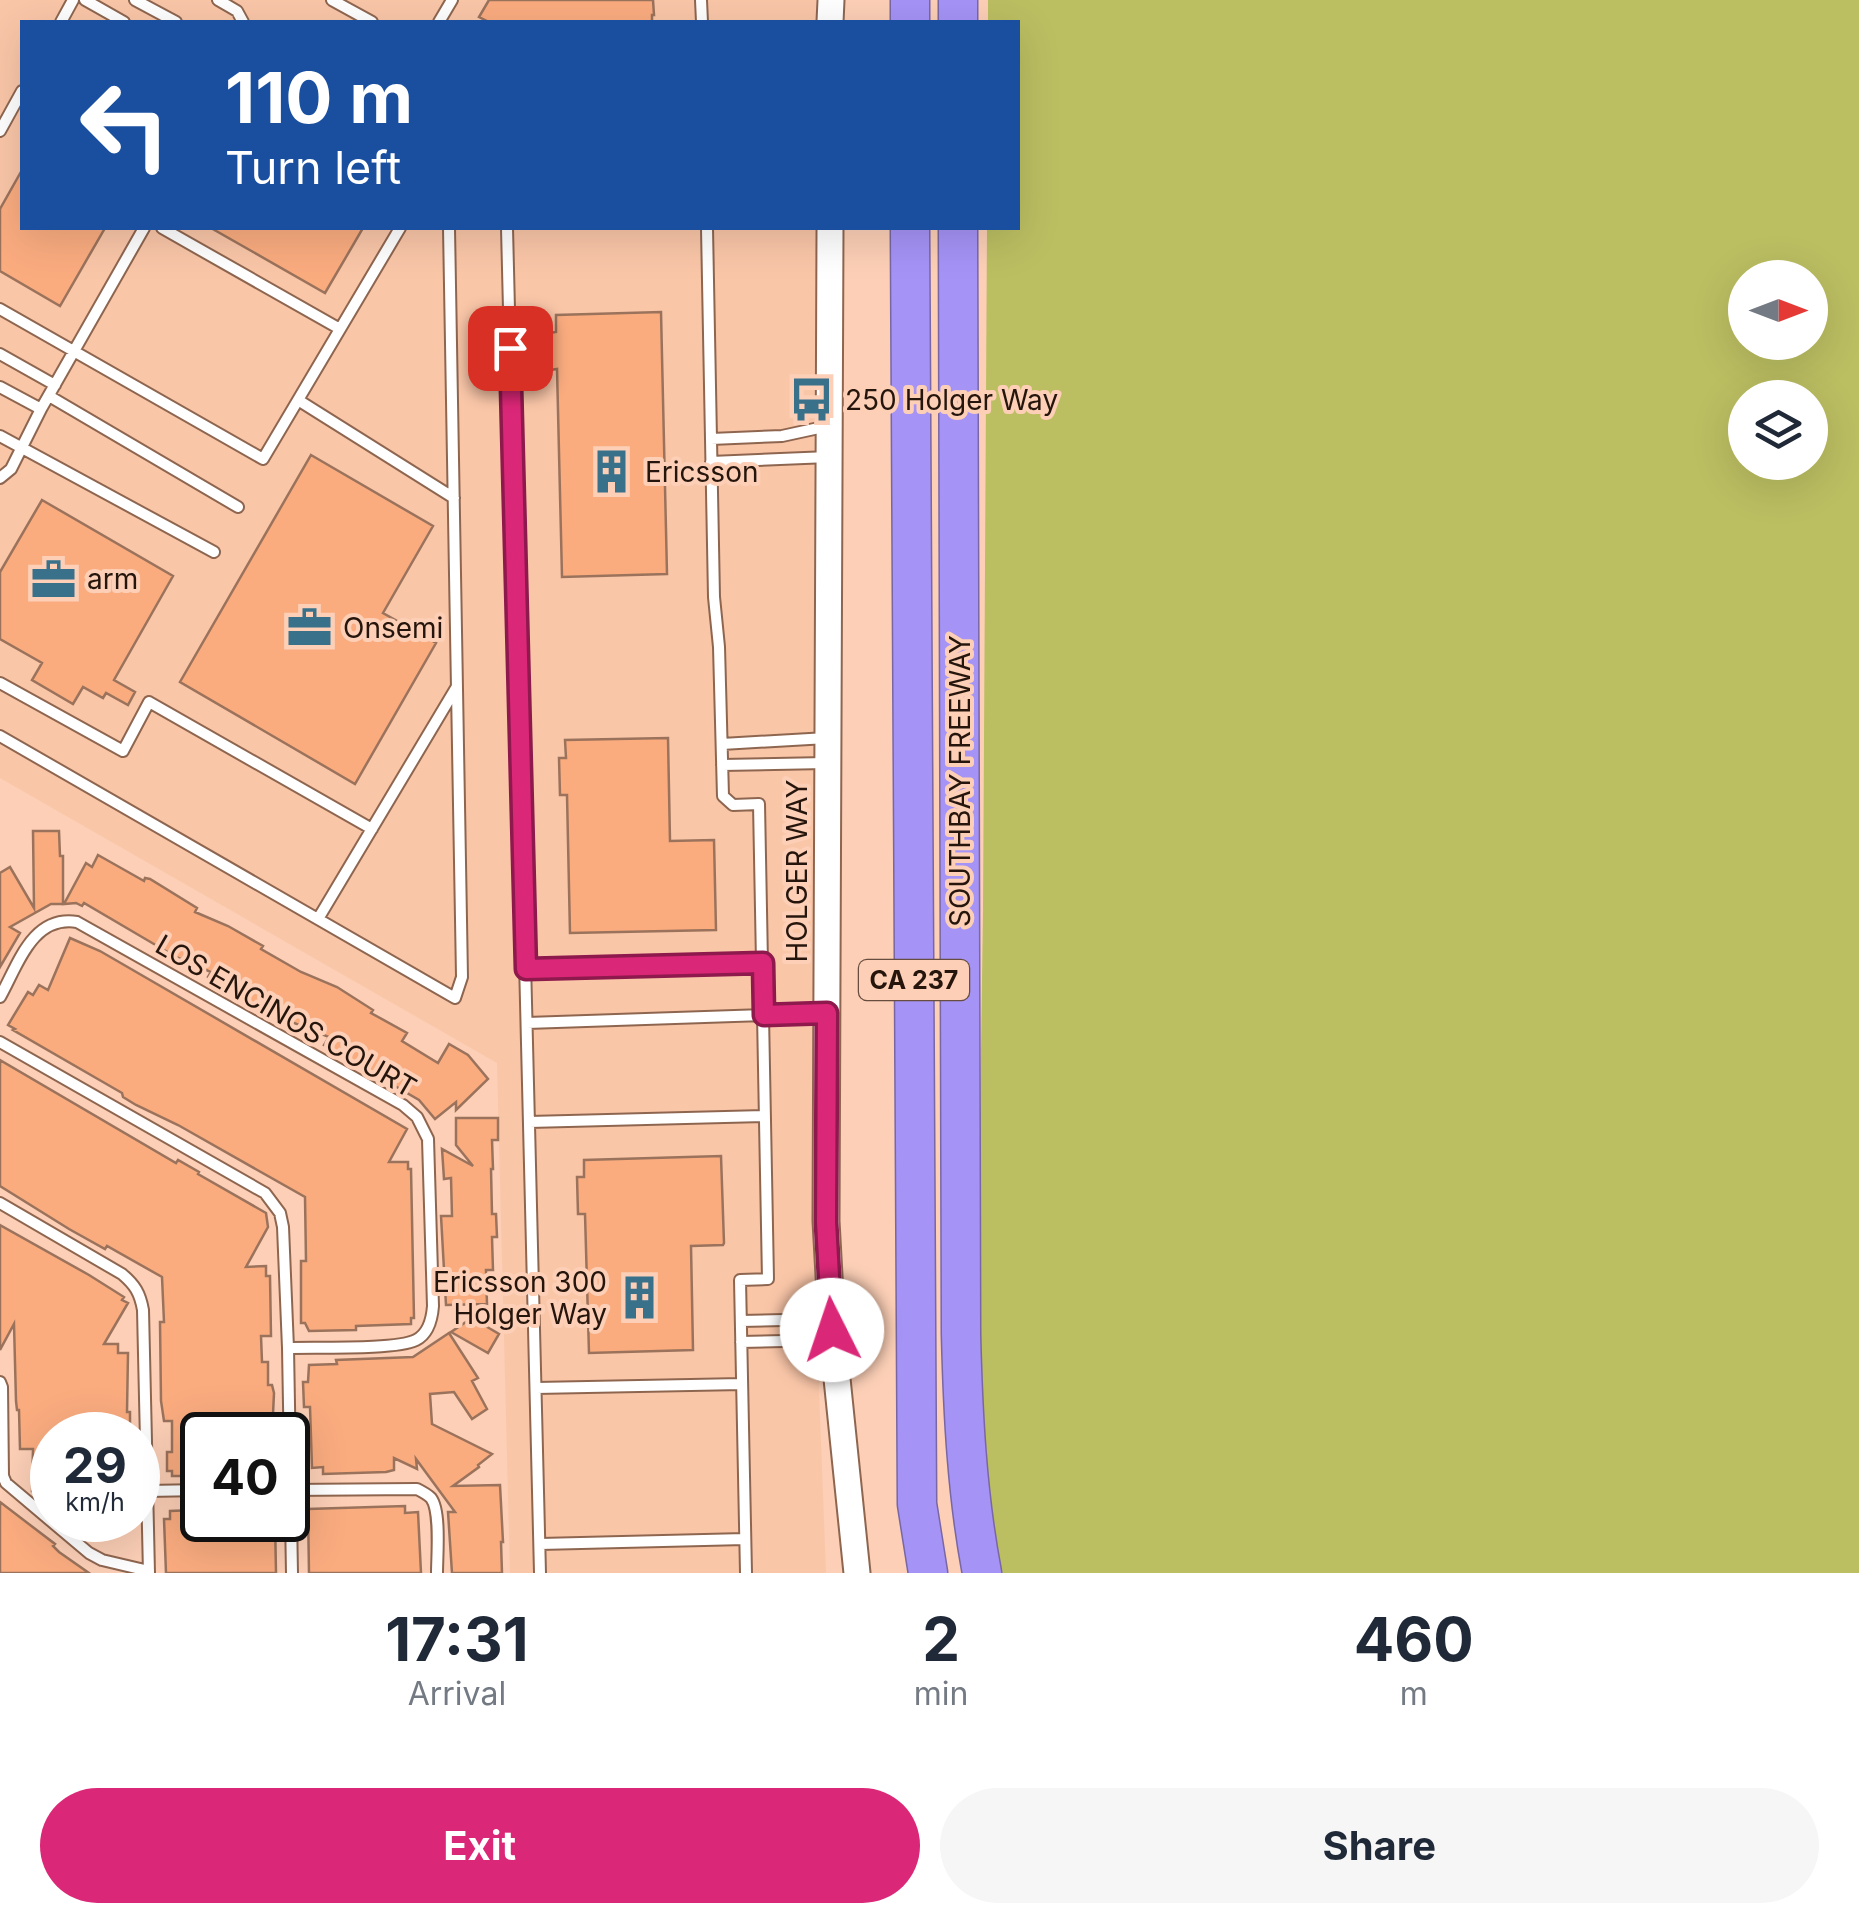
<!DOCTYPE html>
<style>
body{margin:0;font-family:Inter,sans-serif;background:#f6f6f7;color:#1f2937;height:100vh;display:flex;flex-direction:column;font-size:38px;white-space:nowrap}
*{box-sizing:border-box;margin:0}
p{font-size:32px;color:#747a83}
.icon{flex:none;width:55px;height:55px;fill:none;stroke:currentColor;stroke-width:2;stroke-linecap:round;stroke-linejoin:round}
.map{position:relative;height:1573px;overflow:hidden}
.details{display:flex;flex-direction:column;background:#fff;flex:1}
.details>*{flex:none}
.hud{position:absolute;left:20px;top:20px;width:1000px;height:210px;border-radius:0px;box-shadow:0 10px 40px #0002;background:#1a4fa0;color:#fff;overflow:hidden}
.needle{width:65px;rotate:90deg}
.controls{position:absolute;left:1728px;top:260px;display:grid;gap:20px}
.controls a{display:grid;place-items:center;width:100px;height:100px;border-radius:50%;background:#fff;box-shadow:0 10px 40px #0002;font-size:50px}
.speed{position:absolute;left:30px;top:1412px;display:flex;gap:20px;font-size:50px;font-weight:700;text-align:center}
.speed>*{display:grid;place-content:center;width:130px;height:130px;border-radius:50%;background:#fff;box-shadow:0 10px 40px #0002;line-height:1}
.speed small{font-size:25px;font-weight:400}
.speed .limit{border:5px solid #111;border-radius:15px;background:#fff;color:#111}
.pin{position:absolute;display:grid;place-items:center;width:85px;height:85px;color:#fff;margin:-42px;border-radius:20px;box-shadow:0 5px 15px #0006}
.me{position:absolute;width:110px;margin:-55px;rotate:356deg;stroke-linejoin:round;filter:drop-shadow(0 0 8px #0008)}
.turn{display:flex;align-items:center;gap:35px;height:210px;padding:0 40px;font-size:45px}
.turn .icon{width:130px;height:130px;stroke-width:2.5}
.turn b{display:block;font-size:70px;line-height:85px}
.eta{display:flex;justify-content:space-evenly;align-items:center;height:170px;text-align:center}
.eta b{font-size:60px;font-weight:700;line-height:70px}
.button{display:flex;gap:20px;margin-top:auto;padding:20px 40px}
.button a{flex:1;height:115px;border-radius:60px;background:#db2777;color:#fff;font-size:40px;font-weight:700;line-height:115px;text-align:center}
.button a+a{background:#f6f6f7;color:#1f2937}
.map>svg:first-child{display:block}
.built{fill:#fac6a8}
.green{fill:#bbbe61;fill-rule:evenodd}
.building{fill:#faac7f;stroke:#9b735c;stroke-width:2.5}
.lines{fill:none;stroke-linecap:round;stroke-linejoin:round}
.service-casing{stroke:#8e6650;stroke-width:14}
.tertiary-casing{stroke:#8e6650;stroke-width:29}
.motorway-casing{stroke:#7867a4;stroke-width:41}
.service{stroke:#fff;stroke-width:10}
.tertiary{stroke:#fff;stroke-width:25}
.motorway{stroke:#a593f6;stroke-width:38}
.route-casing{stroke:#8e194d;stroke-width:25}
.route{stroke:#db2777;stroke-width:18}
.labels{text-anchor:middle;dominant-baseline:central;stroke-width:8;stroke-linejoin:round;paint-order:stroke}
.shield{fill:#fccfb6;stroke:#664d3f;stroke-width:2.5}
.shield-label{font-size:25px;font-weight:bold;fill:#25150c}
.poi-label{font-size:28px;fill:#25150c;stroke:#fccfb6;text-anchor:start}
.street-label{font-size:28px;fill:#25150c;stroke:#fccfb6}
</style>
<div class="map">
<svg width="1859" height="1573" viewBox="0 0 1859 1573">
<rect width="100%" height="100%" fill="#fccfb6"/>
<path class="built" d="M0,0H816V22H22V228H815L814,1260L826,1573H510L497,1063L0,778Z"/>
<path class="green" d="M988,0H1859V1573H986L974,1530L983,913L987,228H1018V22H988ZM1745,278H1810V342H1745ZM1745,398H1810V462H1745Z"/>
<path class="building" d="M489,0H653L654,15H652V22H489L479,17Z
M22,170V228H105L60,306L0,271V209Z
M211,228H363L325,293Z
M661,312L667,574L562,577L557,369L550,370L549,333L556,332V315Z
M311,455L433,526L383,613L436,643L355,784L180,682Z
M42,500L173,576L114,680L135,692L128,705L106,693L103,698L83,687L73,704L32,680L42,663L0,639V572Z
M668,738L670,841L714,840L716,930L570,933L567,795H560L559,758H566L565,740Z
M33,831H59L60,856H63V904H51L10,927L20,933L0,967V873L10,867L34,908Z
M98,855L144,881L145,878L150,879L197,908L195,912L228,926L263,946L261,949L301,972L337,987L373,1010L371,1013L407,1033L402,1041L438,1063L449,1044L468,1055L488,1079L456,1110V1102L435,1119L419,1100L324,1045L329,1037L272,1014L215,982L208,977L211,972L176,957L84,903L82,906L76,903L64,904L86,863L92,867Z
M70,938L100,951L407,1129L389,1162H408V1169H411L414,1318H411V1324L356,1326V1330L309,1331L305,1323H301V1261H306L305,1197L178,1125L136,1105L123,1097L122,1093L13,1030L15,1029L8,1025L28,992L33,995L39,985L48,990Z
M0,1060L176,1163L178,1160L199,1172L198,1174L266,1213L268,1227L246,1267L266,1266V1276H270L271,1336H261L262,1362H268V1385H272L274,1393L272,1435H202V1471H194V1476H172V1471H167V1452H172V1421H164L161,1401L160,1322H164L162,1277L107,1246L105,1249L69,1229L0,1186Z
M456,1118H498V1140H492L493,1169H491L492,1214H496L497,1237H492L493,1270H486L487,1304L446,1305L441,1216H452L451,1178L444,1179L442,1149L473,1166L456,1145Z
M721,1156L724,1243L723,1245L691,1246L693,1350L589,1353L585,1214H578L577,1177H584V1160Z
M0,1225L89,1275L124,1297L122,1300L128,1303L104,1344H118V1353H128L127,1412H130V1435H52V1491H32L33,1449H20L19,1410H17L16,1401L14,1324L0,1350Z
M472,1318L499,1334L488,1353L451,1332Z
M449,1333L478,1378L472,1381L487,1409L472,1419L454,1392L430,1394L432,1424L492,1454L478,1465L479,1467L453,1486L500,1485L503,1542H501L502,1573H452L448,1512H455L416,1459L417,1469L394,1458V1470L386,1472L323,1474V1467L312,1468L310,1407H304L303,1382H308L309,1365L337,1364L336,1360L413,1357Z
M0,1502L55,1544L53,1546L59,1552L89,1573H0Z
M405,1506V1513L418,1512L421,1573H309L308,1509Z
M195,1510V1518H202V1520H275L276,1573H166L164,1519H170V1511Z"/>
<g class="lines">
<defs>
<path id="service" d="M85,0L124,22
M135,0L176,22
M218,0L237,11L243,22
M332,0L372,22
M701,0L702,22
M61,22L73,0
M439,22L452,0
M0,131L22,91
M162,228L340,329
M507,228L540,1573
M707,228L714,597L719,647L723,796L733,805L759,804L768,1279L740,1280L746,1573
M0,309L263,459L400,228
M0,354L55,385
M0,387L41,409
M49,396L238,507
M298,400L454,498
M0,436L214,552
M711,439L782,436L828,426
M711,462L829,457
M0,478L11,469L41,409L144,228
M0,683L123,751L149,702L372,829
M0,736L455,998L462,977L449,228
M722,744L827,738
M722,765L826,763
M318,919L456,688
M525,969L763,963
M0,997C18,965 32,915 77,922L403,1105L417,1117L428,1139L433,1306C432,1319 428,1334 416,1340C397,1350 314,1347 288,1348
M527,1023L826,1013
M0,1042L265,1193L280,1213L283,1227L288,1348L292,1573
M529,1122L765,1116
M0,1203L122,1274C135,1285 140,1293 143,1310L149,1573
M741,1321L830,1319
M741,1342L830,1340
M0,1382L2,1387L3,1476L6,1483L89,1553L102,1560L149,1571
M536,1388L742,1384
M288,1490L417,1489C423,1492 427,1494 431,1498C441,1511 437,1556 437,1573
M147,1491L202,1490
M540,1544L745,1539"/>
<path id="tertiary" d="M830,22L831,0
M830,228L826,1221L832,1330L857,1573"/>
<path id="motorway" d="M958,0V22
M910,22V0
M910,228L917,1504L928,1573
M958,228L961,1334C963,1415 967,1494 982,1573"/>
</defs>
<use href="#service" class="service-casing"/>
<use href="#tertiary" class="tertiary-casing"/>
<use href="#motorway" class="motorway-casing"/>
<use href="#service" class="service"/>
<use href="#tertiary" class="tertiary"/>
<use href="#motorway" class="motorway"/>
</g>
<g class="lines">
<defs>
<path id="route" d="M510,348L526,969L763,963L764,1015L827,1013L826,1222L832,1330"/>
</defs>
<use href="#route" class="route-casing"/>
<use href="#route" class="route"/>
</g>
<defs>
<symbol id="bus-bare" viewBox="-9 -9 18 18"><path d="M-5-6H5V4H4V6H2V4H-2V6H-4V4H-5ZM-3.5-4V0h7V-4ZM-3.5 1.2v1.5H-2V1.2ZM2 1.2v1.5H3.5V1.2Z" fill="#39718b" stroke="#fccfb6" stroke-width="2.5" paint-order="stroke"/></symbol>
<symbol id="building-bare" viewBox="-9 -9 18 18"><path d="M-4-6H4V6H1V3H-1V6H-4ZM-2.5-4.3h1.7v1.8h-1.7ZM.8-4.3h1.7v1.8H.8ZM-2.5-1h1.7V.8h-1.7ZM.8-1h1.7V.8H.8Z" fill="#39718b" stroke="#fccfb6" stroke-width="2.5" paint-order="stroke"/></symbol>
<symbol id="office-bare" viewBox="-9 -9 18 18"><path d="M-6-3h4V-5.5h4V-3h4V5H-6ZM-1-4.5V-3h2v-1.5ZM-6 0V1H6V0Z" fill="#39718b" stroke="#fccfb6" stroke-width="2.5" paint-order="stroke"/></symbol>
</defs>
<g fill-rule="evenodd">
<use href="#bus-bare" x="780" y="368" width="63" height="63"/>
<use href="#building-bare" x="580" y="440" width="63" height="63"/>
<use href="#office-bare" x="22" y="548" width="63" height="63"/>
<use href="#office-bare" x="278" y="596" width="63" height="63"/>
<use href="#building-bare" x="608" y="1266" width="63" height="63"/>
</g>
<g class="labels">
<rect class="shield" x="859" y="960" width="110" height="40" rx="8"/>
<g class="shield-label">
<text x="914" y="980">CA 237</text>
</g>
<g class="poi-label">
<text x="845" y="400">250 Holger Way</text>
<text x="645" y="472">Ericsson</text>
<text x="87" y="579">arm</text>
<text x="343" y="628">Onsemi</text>
<text x="607" y="1282" text-anchor="end">Ericsson 300<tspan x="607" dy="32">Holger Way</tspan></text>
</g>
<g class="street-label">
<text transform="translate(960 781) rotate(-90)">SOUTHBAY FREEWAY</text>
<text transform="translate(797 871) rotate(-90)">HOLGER WAY</text>
<text transform="translate(286 1016) rotate(30)">LOS ENCINOS COURT</text>
</g>
</g>
</svg>
<div class="controls">
<a><svg class="needle" viewBox="-14 -14 28 28"><path d="M0-13l5 13h-10z" fill="#e53935"/><path d="M0 13l5-13h-10z" fill="#747a83"/></svg></a>
<a><svg class="icon" aria-label="layers" viewBox="0 0 24 24"><path d="M12 4l9 5-9 5-9-5zM3 14l9 5 9-5"/></svg></a>
</div>
<div class="speed"><div>29<small>km/h</small></div><div class="limit">40</div></div>
<div class="pin" style="left:510px;top:348px;background:#d93025"><svg class="icon" aria-label="arrive" viewBox="0 0 24 24"><path d="M6 21V4h12l-3 4 3 4H6"/></svg></div>
<svg class="me" style="left:832px;top:1330px" viewBox="-20 -20 40 40"><circle r="19" fill="#fff"/><path d="M0-13L10 11 0 6-10 11z" fill="#db2777"/></svg>
<div class="hud">
<div class="turn"><svg class="icon" aria-label="left" viewBox="0 0 24 24"><path d="M17 20v-9H6M10 6l-5 5 5 5"/></svg><div><b>110 m</b>Turn left</div></div>
</div>
</div>
<section class="details">
<div class="eta">
<div><b>17:31</b><p>Arrival</p></div>
<div><b>2</b><p>min</p></div>
<div><b>460</b><p>m</p></div>
</div>
<div class="button"><a>Exit</a><a>Share</a></div>
</section>
